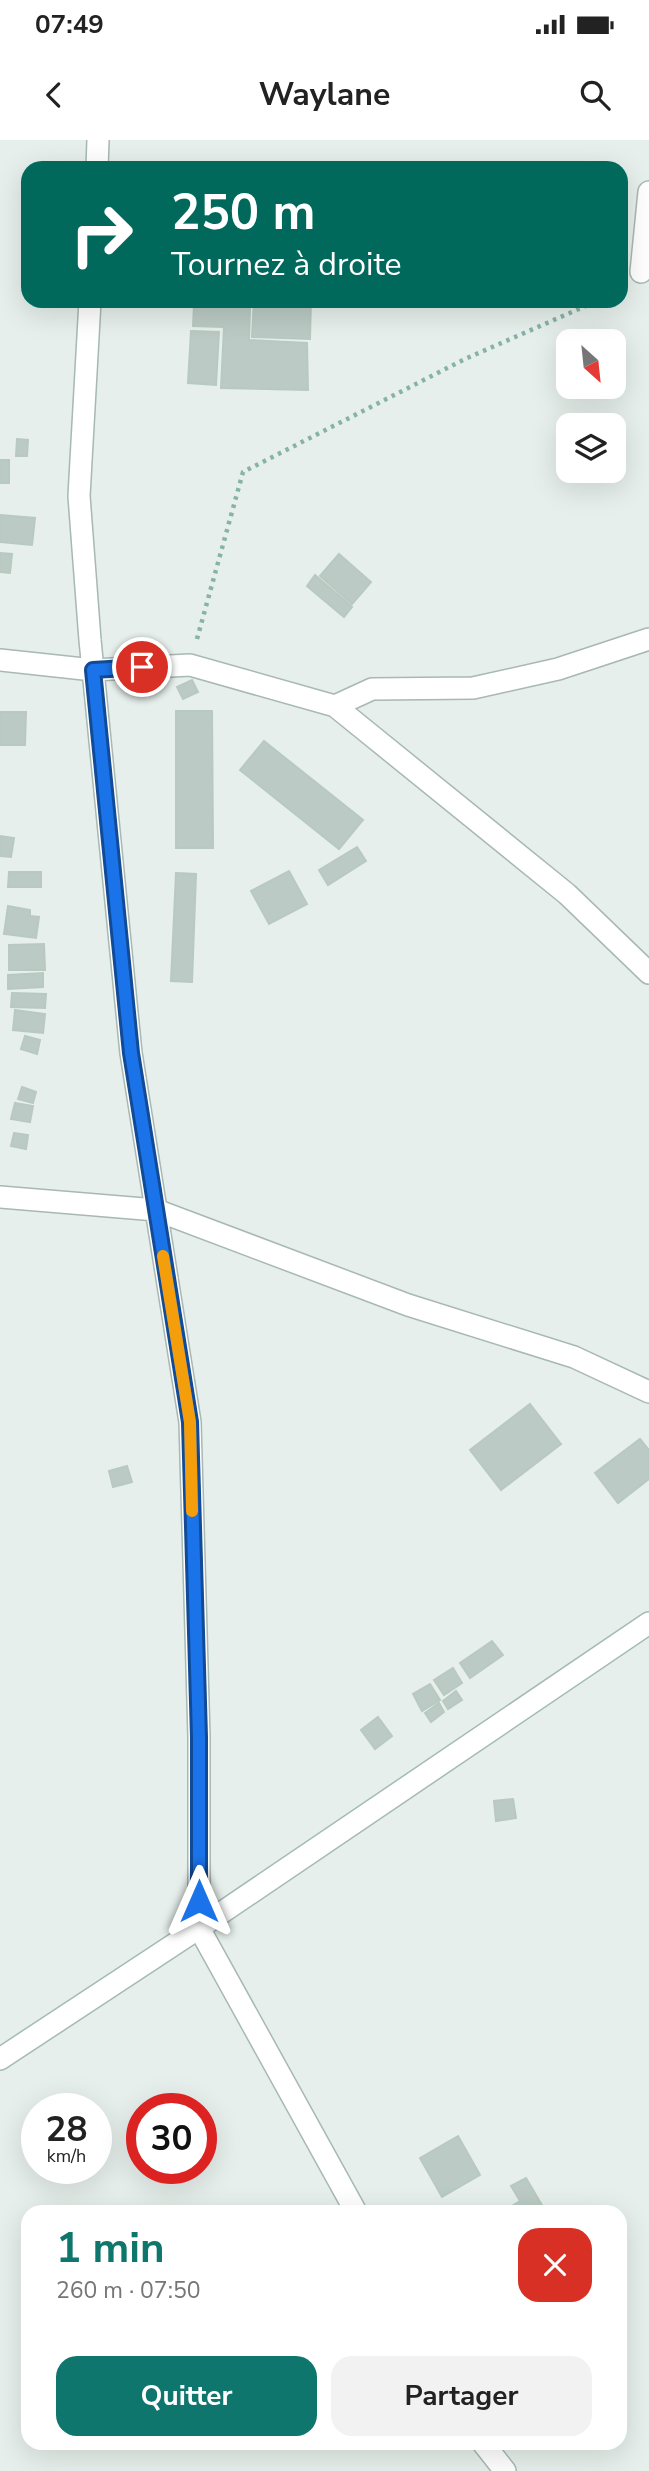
<!DOCTYPE html>
<html lang="fr">
<meta charset="utf-8">
<style>
body{margin:0;font-family:"Nunito Sans",sans-serif;background:#f2f2f2;color:#222;height:100vh;display:flex;flex-direction:column;font-size:26px;white-space:nowrap}
*{box-sizing:border-box;margin:0}
p{font-size:23px;color:#767676}
.icon{flex:none;width:38px;height:38px;fill:none;stroke:currentColor;stroke-width:2;stroke-linecap:round;stroke-linejoin:round}
.map{position:relative;flex:1;overflow:hidden}
.drawer{position:absolute;left:21px;top:2065px;width:606px;height:245px;display:flex;flex-direction:column;background:#fff;border-radius:21px;box-shadow:0 7px 28px #0002}
.drawer>*{flex:none}
.banner{position:absolute;left:21px;top:21px;width:607px;height:147px;border-radius:21px;box-shadow:0 7px 28px #0002;background:#00695c;color:#fff;overflow:hidden}
.needle{width:46px;rotate:153deg}
.controls{position:absolute;left:556px;top:189px;display:grid;gap:14px}
.controls a{display:grid;place-items:center;width:70px;height:70px;border-radius:14px;background:#fff;box-shadow:0 7px 28px #0002;font-size:35px}
.speed{position:absolute;left:21px;top:1953px;display:flex;gap:14px;font-size:35px;font-weight:700;text-align:center}
.speed>*{display:grid;place-content:center;width:91px;height:91px;border-radius:50%;background:#fff;box-shadow:0 7px 28px #0002;line-height:1}
.speed small{font-size:18px;font-weight:400}
.speed .limit{border:10px solid #d22;background:#fff;color:#111}
.pin{position:absolute;display:grid;place-items:center;width:60px;height:60px;color:#fff;margin:-30px;border:4px solid #fff;border-radius:50%;box-shadow:0 2px 7px #0007}
.me{position:absolute;width:77px;margin:-38px;rotate:0deg;stroke-linejoin:round;filter:drop-shadow(0 0 5px #0008)}
.turn{display:flex;align-items:center;gap:24px;height:147px;padding:0 35px;font-size:32px}
.turn .icon{width:91px;height:91px;stroke-width:2.5}
.turn b{display:block;font-size:49px;line-height:60px}
.round{display:grid;place-items:center;flex:none;width:74px;height:74px;border-radius:21px;background:#f2f2f2}
.overview{display:flex;align-items:center;justify-content:space-between;height:119px;padding:0 35px}
h1{font-size:42px;font-weight:700;line-height:52px;color:#0f766e}
.action{display:flex;gap:14px;margin-top:auto;padding:14px 35px}
.action a{flex:1;height:80px;border-radius:21px;background:#0f766e;color:#fff;font-size:28px;font-weight:700;line-height:80px;text-align:center}
.action a+a{background:#f2f2f2;color:#222}
.status{display:flex;justify-content:space-between;align-items:center;height:49px;padding:0 35px;background:#fff;direction:ltr}
.status svg{height:19px;fill:currentColor}
header{display:flex;justify-content:space-between;align-items:center;height:91px;padding:0 35px;background:#fff;font-size:32px;font-weight:700}
.map>svg:first-child{display:block}
.building{fill:#bbcac4;stroke:#b8c9c2;stroke-width:2}
.lines{fill:none;stroke-linecap:round;stroke-linejoin:round}
.street-casing{stroke:#a8b8b2;stroke-width:24}
.secondary-casing{stroke:#a4bbb3;stroke-width:24}
.path{stroke:#86b3a5;stroke-width:4.5;stroke-dasharray:3.5 5;stroke-linecap:butt}
.street{stroke:#fff;stroke-width:21}
.secondary{stroke:#fff;stroke-width:21}
.route-casing{stroke:#114b97;stroke-width:18}
.route{stroke:#1a73e8;stroke-width:12}
.slow{stroke:#f59e0b;stroke-width:12}
</style>
<div class="status"><b>07:49</b><svg viewBox="0 0 49 12"><path d="M0 12V9h3v3zM5 12V6h3v6zM10 12V3h3v9zM15 12V0h3v12zM26 1h20v11H26zM47 4h2v5h-2z"/></svg></div>
<header><svg class="icon" aria-label="back" viewBox="0 0 24 24"><path d="M15 5l-7 7 7 7"/></svg>Waylane<svg class="icon" aria-label="search" viewBox="0 0 24 24"><circle cx="10" cy="10" r="6"/><path d="M15 15l6 6"/></svg></header>
<div class="map">
<svg width="649" height="2331" viewBox="0 0 649 2331">
<rect width="100%" height="100%" fill="#e6efeb"/>
<path class="building" d="M254,161H311L310,199L252,197Z
M194,164L250,167L249,200L307,203L308,250L221,248L224,187L193,186Z
M191,191L219,192L216,245L188,243Z
M17,299L28,300L27,316H16Z
M0,320H9V343H0Z
M0,375L35,378L32,405L0,402Z
M0,413L12,414L10,433L0,432Z
M339,414L371,442L352,464L320,436Z
M315,435L352,467L344,477L307,446Z
M192,540L198,552L183,559L177,547Z
M176,571H212L213,708H176Z
M0,572H26L25,605H0Z
M264,601L363,680L339,709L240,630Z
M0,696L14,698L11,717L0,716Z
M357,707L366,721L328,745L319,730Z
M289,731L307,764L269,784L251,751Z
M9,732H41V747H8Z
M176,733L196,734L192,842L171,841Z
M8,766L30,770V776L39,777L36,798L4,794Z
M44,804L45,830H9V805Z
M43,833V847L8,849V835Z
M12,853L46,854L45,868L11,867Z
M15,870L45,874L43,893L13,890Z
M25,896L40,900L37,914L21,909Z
M22,947L36,952L33,963L18,959Z
M15,963L33,966L30,982L11,979Z
M14,993L28,995L26,1009L11,1006Z
M530,1264L561,1304L501,1350L470,1310Z
M640,1299L649,1310V1339L618,1363L595,1333Z
M127,1326L132,1342L113,1347L109,1331Z
M492,1501L503,1515L470,1538L460,1523Z
M453,1528L462,1543L444,1555L434,1540Z
M430,1544L440,1560L422,1571L413,1554Z
M456,1551L462,1560L448,1569L443,1561Z
M439,1563L444,1572L431,1582L425,1573Z
M378,1577L392,1596L375,1609L361,1590Z
M513,1659L516,1678L496,1681L494,1661Z
M458,1996L480,2035L442,2057L420,2018Z
M526,2038L546,2072H502L520,2061L511,2046Z"/>
<g class="lines">
<defs>
<path id="street" d="M97,28L98,0
M641,132L649,52
M90,161L79,356L90,500L131,913L190,1282L199,1597V1788L356,2072
M0,520L93,530L190,525L335,566L567,754L649,833
M335,566L372,549L473,548L558,529L649,499
M0,1057L156,1070L408,1165L574,1217L649,1252
M483,2303L505,2331"/>
<path id="secondary" d="M0,1919L199,1788L649,1483"/>
</defs>
<use href="#street" class="street-casing"/>
<use href="#secondary" class="secondary-casing"/>
<path class="path" d="M197,499L243,332L465,219L597,161"/>
<use href="#street" class="street"/>
<use href="#secondary" class="secondary"/>
</g>
<g class="lines">
<defs>
<path id="route" d="M142,527L93,530L131,913L190,1282L199,1597V1761"/>
</defs>
<use href="#route" class="route-casing"/>
<use href="#route" class="route"/>
<path class="slow" d="M163,1116L190,1282L192,1371"/>
</g>
</svg>
<div class="controls">
<a><svg class="needle" viewBox="-14 -14 28 28"><path d="M0-13l5 13h-10z" fill="#e53935"/><path d="M0 13l5-13h-10z" fill="#767676"/></svg></a>
<a><svg class="icon" aria-label="layers" viewBox="0 0 24 24"><path d="M12 4l9 5-9 5-9-5zM3 14l9 5 9-5"/></svg></a>
</div>
<div class="speed"><div>28<small>km/h</small></div><div class="limit">30</div></div>
<div class="pin" style="left:142px;top:527px;background:#d93025"><svg class="icon" aria-label="arrive" viewBox="0 0 24 24"><path d="M6 21V4h12l-3 4 3 4H6"/></svg></div>
<svg class="me" style="left:199px;top:1761px" viewBox="-20 -20 40 40"><path d="M0-17L14 15 0 8-14 15z" fill="#1a73e8" stroke="#fff" stroke-width="4"/></svg>
<div class="banner">
<div class="turn"><svg class="icon" aria-label="right" viewBox="0 0 24 24"><path d="M7 20v-9h11M14 6l5 5-5 5"/></svg><div><b>250 m</b>Tournez à droite</div></div>
</div>
<section class="drawer">
<div class="overview"><div><h1>1 min</h1><p>260 m · 07:50</p></div><a class="round" style="background:#d93025;color:#fff"><svg class="icon" aria-label="close" viewBox="0 0 24 24"><path d="M6 6l12 12M18 6L6 18"/></svg></a></div>
<div class="action"><a>Quitter</a><a>Partager</a></div>
</section>
</div>
